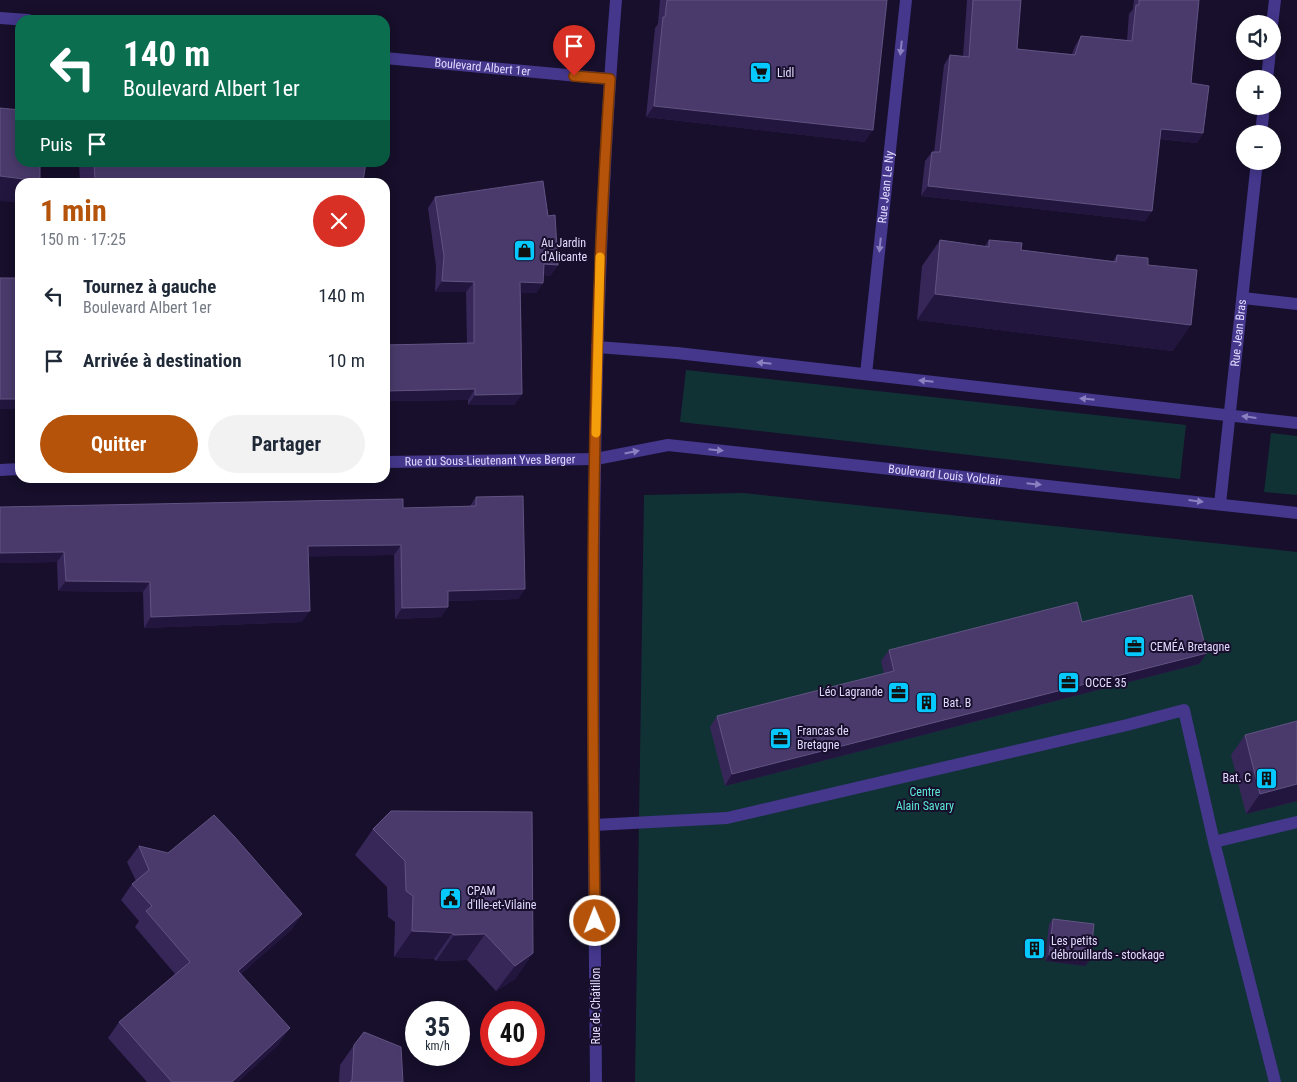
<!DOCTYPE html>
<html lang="fr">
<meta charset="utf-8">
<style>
body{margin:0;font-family:"Roboto Condensed",sans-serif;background:#f2f2f3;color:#1f2937;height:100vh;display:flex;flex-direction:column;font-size:19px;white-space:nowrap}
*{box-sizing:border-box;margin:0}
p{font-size:16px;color:#747a83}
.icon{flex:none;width:28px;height:28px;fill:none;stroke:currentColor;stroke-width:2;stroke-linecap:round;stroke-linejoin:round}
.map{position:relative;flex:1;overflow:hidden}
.panel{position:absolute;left:15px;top:178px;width:375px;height:305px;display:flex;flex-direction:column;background:#fff;border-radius:15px;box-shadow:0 2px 12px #0003}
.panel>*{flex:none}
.guide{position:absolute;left:15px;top:15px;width:375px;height:152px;border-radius:15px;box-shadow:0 2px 12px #0003;background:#0b6e4f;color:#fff;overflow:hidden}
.buttons{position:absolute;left:1236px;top:15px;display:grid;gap:10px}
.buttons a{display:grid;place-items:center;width:45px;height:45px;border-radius:50%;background:#fff;box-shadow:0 2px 12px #0003;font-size:25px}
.speed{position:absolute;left:405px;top:1001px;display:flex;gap:10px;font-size:25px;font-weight:700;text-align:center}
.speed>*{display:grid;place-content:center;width:65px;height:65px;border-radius:50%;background:#fff;box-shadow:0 2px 12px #0003;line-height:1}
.speed small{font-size:12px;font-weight:400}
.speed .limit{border:8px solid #d22;background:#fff;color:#111}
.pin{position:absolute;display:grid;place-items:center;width:42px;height:42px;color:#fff;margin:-51px -21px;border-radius:50% 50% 50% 0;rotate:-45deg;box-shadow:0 0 5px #0007}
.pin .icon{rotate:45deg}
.me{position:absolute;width:55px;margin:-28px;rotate:359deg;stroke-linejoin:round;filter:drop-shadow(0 0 4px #0008)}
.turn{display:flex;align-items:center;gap:18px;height:105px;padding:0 25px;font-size:22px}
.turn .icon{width:65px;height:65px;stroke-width:2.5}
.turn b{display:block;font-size:35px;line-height:42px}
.then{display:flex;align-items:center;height:48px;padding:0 25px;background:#0003;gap:10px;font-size:19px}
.round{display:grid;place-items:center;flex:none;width:52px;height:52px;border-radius:26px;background:#f2f2f3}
.head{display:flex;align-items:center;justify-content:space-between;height:85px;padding:0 25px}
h1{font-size:30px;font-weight:700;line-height:38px;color:#b45309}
.button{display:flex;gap:10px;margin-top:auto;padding:10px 25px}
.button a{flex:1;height:58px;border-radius:30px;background:#b45309;color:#fff;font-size:20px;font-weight:700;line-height:58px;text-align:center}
.button a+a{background:#f2f2f3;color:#1f2937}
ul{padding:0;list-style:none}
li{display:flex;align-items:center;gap:15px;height:65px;padding:0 25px}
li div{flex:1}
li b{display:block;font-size:19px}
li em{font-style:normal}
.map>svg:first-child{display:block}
.green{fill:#113235}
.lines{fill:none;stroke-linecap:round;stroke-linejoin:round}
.service{stroke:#44378c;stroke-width:12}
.minor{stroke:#44378c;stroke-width:12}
.tertiary{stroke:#44378c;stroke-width:12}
.wall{fill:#372759}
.shaded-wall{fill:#22163f}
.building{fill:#493a6b;stroke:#615382}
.oneway{fill:#8b80c0}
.route-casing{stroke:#753606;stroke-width:12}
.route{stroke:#b45309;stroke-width:9}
.slow{stroke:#f59e0b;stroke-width:9}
.labels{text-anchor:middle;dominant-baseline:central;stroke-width:4;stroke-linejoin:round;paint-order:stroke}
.street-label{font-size:12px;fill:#e2d9ff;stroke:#170f2b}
.poi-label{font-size:12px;fill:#e2d9ff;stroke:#170f2b;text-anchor:start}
.park-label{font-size:12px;fill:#5ce8d5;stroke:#170f2b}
</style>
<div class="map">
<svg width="1297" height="1082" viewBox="0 0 1297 1082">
<rect width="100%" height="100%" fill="#170f2b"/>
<path class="green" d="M686,370L1186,425L1180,479L680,422Z
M1271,433L1297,436V495L1264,492Z
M744,493L1297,552V1082H635L644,495Z"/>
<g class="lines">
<path class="service" d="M594,825L727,818L1127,725L1184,710L1214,842
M1275,1082L1214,842L1297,822"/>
<g class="minor">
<path d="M1272,25L1275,0"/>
<path d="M1267,79L1270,51"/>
<path d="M1261,134L1264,106"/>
<path d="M1243,298L1297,304"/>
<path id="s1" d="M866,374L906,0"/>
<path id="s2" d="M385,462L596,459"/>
<path d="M0,470L20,469"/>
<path id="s3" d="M1220,504L1257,161"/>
</g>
<g class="tertiary">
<path d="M0,18L28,20"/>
<path id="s4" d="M385,58L610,79"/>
<path d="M597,347L677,353L1297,423"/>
<path id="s5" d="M596,459L668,445L1297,513"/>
<path d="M596,1082C593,721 587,360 616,0"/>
</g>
</g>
<path class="wall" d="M660,0H887L865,142L646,117L655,28L658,24Z
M967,0H1021L1017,49L1072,54L1075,46L1081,36L1127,40L1129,14L1133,9L1134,0H1199L1191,83L1203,133L1197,143L1160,139L1152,211L1145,221L921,196L925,161L932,152H934L944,65L950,55L963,56Z
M79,162H366L363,182H80Z
M435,197L548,216L558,265L550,276L543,275V283L536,293H521L522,394L514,405H468V400L385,401V345L467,344L466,292H435L436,266L428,208Z
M940,240L985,246L989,240L1021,250L1113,261L1117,255L1148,265L1173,351L917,320L922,266Z
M476,497L525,589L518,599L448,601V607L441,617L395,619L394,555L308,556L302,622L144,628L143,592L58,591L57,562L0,563V507L403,508L470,506Z
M1082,622L1207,653L1199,664L725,786L710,727L717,716L884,674L881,661L889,650Z
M1297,721V801L1246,814L1231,755L1245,735Z
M373,829L533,953L515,979L496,991L467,960L436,961L434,959L394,957L395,922L388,917L387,887L355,855Z
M139,846L302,914L291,930L241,974L279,1044L238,1082H147L108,1038L119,1022L175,974L135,927L139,921L121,900L132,884L136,881L127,862Z
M1053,919L1090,960L1085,966L1045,961L1049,924Z
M354,1045L403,1082H339L340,1065Z"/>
<path class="shaded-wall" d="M654,106L873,130L865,142L646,117Z
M1161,129L1203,133L1197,143L1154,138Z
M0,176L40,181L38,182H20V203L0,201Z
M928,186L1152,211L1145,221L921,196Z
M544,264L558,265L550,276L536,275Z
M442,281L474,282L466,292H435Z
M520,282L543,283L536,293H513Z
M935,294L1191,325L1173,351L917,320Z
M475,389L468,400L385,401V391Z
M522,394L514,405H468L475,395Z
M0,399H20V409H0Z
M401,545L394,555L301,557L308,546Z
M64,552L57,562L0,563V553Z
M66,581L150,582L143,592L58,591Z
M525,589L518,599L441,601L448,591Z
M448,607L441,617L395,619L402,608Z
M310,611L302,622L144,628L151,617Z
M1207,653L1199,664L725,786L732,774Z
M1297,784V801L1246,814L1260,794Z
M302,914L291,930L227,986L238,971Z
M412,931L452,933L434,959L394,957Z
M485,934L467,960L436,961L454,935Z
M533,953L515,979L496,991L515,966Z
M1049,955L1090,960L1085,966L1045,961Z
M290,1028L279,1044L238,1082H232Z"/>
<path class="building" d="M667,0H887L873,130L654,106L663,17H665Z
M973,0H1021L1017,49L1075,55L1081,36L1132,41L1136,5H1139V0H1199L1191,83L1209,86L1203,133L1161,129L1152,211L928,186L932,152H940L950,55L969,57Z
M0,108L20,110V162H40V181L0,176Z
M94,162H366L363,182H95Z
M543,181L548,216L555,215L558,265L544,264L543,283L520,282L522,394L475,395V389L385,391V345L474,343V282L442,281L444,256L435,197Z
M940,240L989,247V240L1022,243L1021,250L1116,262L1117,255L1148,258V265L1197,270L1191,325L935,294Z
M0,278H20V399H0Z
M523,496L525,589L448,591V607L402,608L401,545L308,546L310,611L151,617L150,582L66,581L64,552L0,553V507L403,499V508L476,506V497Z
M1192,595L1207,653L732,774L717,716L894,671L889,650L1077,602L1082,622Z
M1297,721V784L1260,794L1245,735Z
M391,811L532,812L533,953L515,966L485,934L454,935L452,933L412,931L413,896L406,891L405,861L373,829Z
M214,815L234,836L302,914L238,971L290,1028L232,1082H172L119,1022L190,962L146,911L152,906L132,884L149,870L139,846L168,853Z
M1053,919L1094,924L1090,960L1049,955Z
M364,1032L401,1047L403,1082H350L352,1080L354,1045Z"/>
<defs><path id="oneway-solid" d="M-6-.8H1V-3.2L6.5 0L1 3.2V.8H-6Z" transform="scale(1.25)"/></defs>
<g class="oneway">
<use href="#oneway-solid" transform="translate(901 48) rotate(96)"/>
<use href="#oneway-solid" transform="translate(880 245) rotate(96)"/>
<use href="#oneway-solid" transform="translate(764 363) rotate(-174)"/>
<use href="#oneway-solid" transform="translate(926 381) rotate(-174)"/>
<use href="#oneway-solid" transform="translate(1087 399) rotate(-174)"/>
<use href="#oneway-solid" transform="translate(1249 417) rotate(-173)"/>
<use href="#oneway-solid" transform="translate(716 450) rotate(6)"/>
<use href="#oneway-solid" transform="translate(632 452) rotate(-11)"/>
<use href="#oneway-solid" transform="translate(1034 484) rotate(6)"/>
<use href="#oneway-solid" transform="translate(1196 501) rotate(7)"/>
</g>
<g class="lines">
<defs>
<path id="route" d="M574,76L610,79C591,359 591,641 595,921"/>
</defs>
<use href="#route" class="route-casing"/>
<use href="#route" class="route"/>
<path class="slow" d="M596,433L600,257"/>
</g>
<defs>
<symbol id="supermarket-square" viewBox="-11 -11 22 22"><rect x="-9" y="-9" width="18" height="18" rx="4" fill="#05c9ff" stroke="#170f2b"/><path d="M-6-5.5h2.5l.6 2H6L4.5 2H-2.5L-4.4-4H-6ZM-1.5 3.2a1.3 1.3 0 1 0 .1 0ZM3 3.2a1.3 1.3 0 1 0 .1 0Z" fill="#111"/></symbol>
<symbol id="shop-square" viewBox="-11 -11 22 22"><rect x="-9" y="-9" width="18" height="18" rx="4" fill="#05c9ff" stroke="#170f2b"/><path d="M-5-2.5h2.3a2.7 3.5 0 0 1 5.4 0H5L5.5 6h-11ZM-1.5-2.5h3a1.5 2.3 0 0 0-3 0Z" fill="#111"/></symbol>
<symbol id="office-square" viewBox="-11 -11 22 22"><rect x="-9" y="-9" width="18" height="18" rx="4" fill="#05c9ff" stroke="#170f2b"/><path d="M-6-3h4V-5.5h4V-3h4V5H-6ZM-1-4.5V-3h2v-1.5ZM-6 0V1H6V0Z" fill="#111"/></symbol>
<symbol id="building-square" viewBox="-11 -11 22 22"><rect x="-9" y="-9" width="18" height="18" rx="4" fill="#05c9ff" stroke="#170f2b"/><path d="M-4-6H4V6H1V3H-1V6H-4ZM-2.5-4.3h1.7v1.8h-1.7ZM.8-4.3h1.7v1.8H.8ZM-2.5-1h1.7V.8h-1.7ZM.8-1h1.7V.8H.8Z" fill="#111"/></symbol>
<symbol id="civic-square" viewBox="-11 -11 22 22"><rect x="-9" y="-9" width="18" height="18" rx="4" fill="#05c9ff" stroke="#170f2b"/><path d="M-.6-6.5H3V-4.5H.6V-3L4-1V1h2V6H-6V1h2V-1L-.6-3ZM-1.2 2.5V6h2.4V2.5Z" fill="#111"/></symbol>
</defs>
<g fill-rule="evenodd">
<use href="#supermarket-square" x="748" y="60" width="25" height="25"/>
<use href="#shop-square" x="512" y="238" width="25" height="25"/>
<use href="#office-square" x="1122" y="634" width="25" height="25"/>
<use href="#office-square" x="1056" y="670" width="25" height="25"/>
<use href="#office-square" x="886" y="680" width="25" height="25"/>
<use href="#building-square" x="914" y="690" width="25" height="25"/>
<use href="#office-square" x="768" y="726" width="25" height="25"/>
<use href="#building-square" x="1254" y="766" width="25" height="25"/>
<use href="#civic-square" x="438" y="886" width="25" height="25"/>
<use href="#building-square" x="1022" y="936" width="25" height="25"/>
</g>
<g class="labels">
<g class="street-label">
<text stroke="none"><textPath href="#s4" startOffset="98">Boulevard Albert 1er</textPath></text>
<text stroke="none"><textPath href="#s1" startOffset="188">Rue Jean Le Ny</textPath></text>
<text stroke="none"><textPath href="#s3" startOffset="172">Rue Jean Bras</textPath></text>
<text stroke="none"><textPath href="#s2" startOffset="105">Rue du Sous-Lieutenant Yves Berger</textPath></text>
<text stroke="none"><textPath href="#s5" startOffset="352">Boulevard Louis Volclair</textPath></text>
<text transform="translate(596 1006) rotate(-90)">Rue de Châtillon</text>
</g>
<g class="poi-label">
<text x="777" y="73">Lidl</text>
<text x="541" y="243">Au Jardin<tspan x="541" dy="14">d'Alicante</tspan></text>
<text x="1150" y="647">CEMÉA Bretagne</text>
<text x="1085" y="683">OCCE 35</text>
<text x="883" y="692" text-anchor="end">Léo Lagrande</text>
<text x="943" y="703">Bat. B</text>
<text x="797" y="731">Francas de<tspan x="797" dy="14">Bretagne</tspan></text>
<text x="1251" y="778" text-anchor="end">Bat. C</text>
<text x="467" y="891">CPAM<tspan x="467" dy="14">d'Ille-et-Vilaine</tspan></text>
<text x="1051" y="941">Les petits<tspan x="1051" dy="14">débrouillards - stockage</tspan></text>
</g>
<g class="park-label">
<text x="925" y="792">Centre<tspan x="925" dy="14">Alain Savary</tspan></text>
</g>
</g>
</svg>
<div class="buttons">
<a><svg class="icon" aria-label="sound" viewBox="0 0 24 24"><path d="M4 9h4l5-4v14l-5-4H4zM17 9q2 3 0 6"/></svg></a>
<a>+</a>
<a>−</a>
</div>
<div class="speed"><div>35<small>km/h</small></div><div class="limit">40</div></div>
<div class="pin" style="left:574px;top:76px;background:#d93025"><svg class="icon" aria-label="arrive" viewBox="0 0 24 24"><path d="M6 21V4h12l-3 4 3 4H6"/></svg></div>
<svg class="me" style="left:595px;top:921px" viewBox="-20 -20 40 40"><circle r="17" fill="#b45309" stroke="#fff" stroke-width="3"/><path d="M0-11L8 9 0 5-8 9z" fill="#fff"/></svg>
<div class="guide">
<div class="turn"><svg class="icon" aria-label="left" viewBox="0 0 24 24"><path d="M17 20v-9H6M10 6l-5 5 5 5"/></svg><div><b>140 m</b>Boulevard Albert 1er</div></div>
<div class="then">Puis<svg class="icon" aria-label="arrive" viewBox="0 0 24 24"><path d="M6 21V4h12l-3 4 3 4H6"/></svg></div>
</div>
<section class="panel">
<div class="head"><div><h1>1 min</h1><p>150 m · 17:25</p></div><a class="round" style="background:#d93025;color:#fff"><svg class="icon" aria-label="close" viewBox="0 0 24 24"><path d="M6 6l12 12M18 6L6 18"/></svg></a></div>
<ul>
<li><svg class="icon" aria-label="left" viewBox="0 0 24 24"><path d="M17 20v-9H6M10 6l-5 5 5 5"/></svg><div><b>Tournez à gauche</b><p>Boulevard Albert 1er</p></div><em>140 m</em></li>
<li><svg class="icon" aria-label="arrive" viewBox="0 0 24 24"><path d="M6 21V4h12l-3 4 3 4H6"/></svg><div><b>Arrivée à destination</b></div><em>10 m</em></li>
</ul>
<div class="button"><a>Quitter</a><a>Partager</a></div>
</section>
</div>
